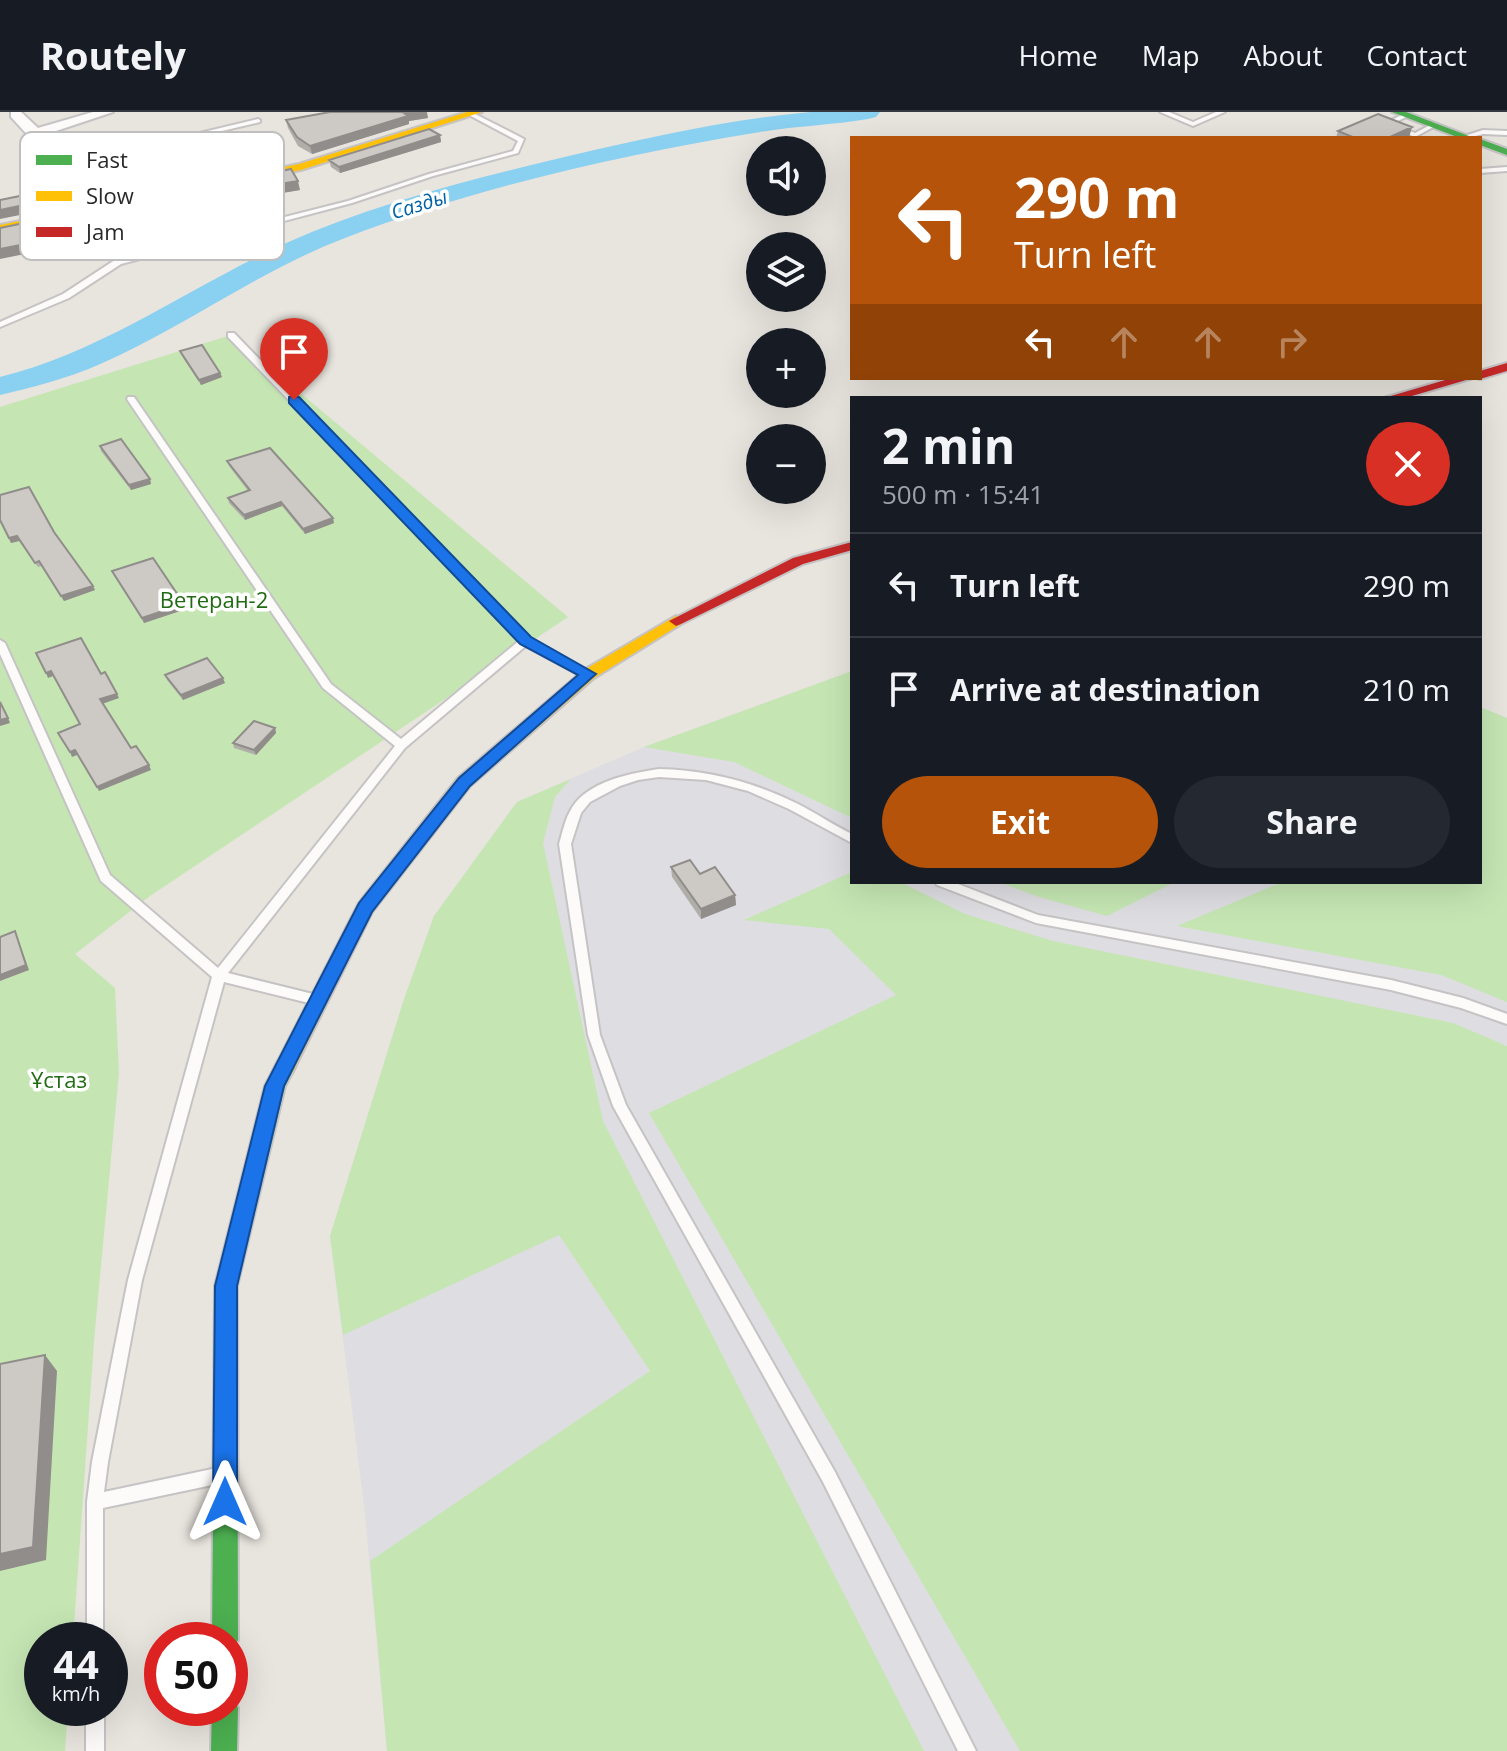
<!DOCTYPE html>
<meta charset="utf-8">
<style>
body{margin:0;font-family:"Open Sans",sans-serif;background:#242831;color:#f1f3f6;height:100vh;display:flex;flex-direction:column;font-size:30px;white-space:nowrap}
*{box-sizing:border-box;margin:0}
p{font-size:26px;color:#9ea1a6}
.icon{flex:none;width:44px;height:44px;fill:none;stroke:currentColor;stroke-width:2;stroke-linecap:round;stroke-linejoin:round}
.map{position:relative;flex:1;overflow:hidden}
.panel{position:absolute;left:850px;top:284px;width:632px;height:488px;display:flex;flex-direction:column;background:#171b24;border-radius:0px;box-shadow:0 8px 32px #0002}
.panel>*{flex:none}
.top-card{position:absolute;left:850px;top:24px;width:632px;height:244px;border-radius:0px;box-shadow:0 8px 32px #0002;background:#b45309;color:#fff;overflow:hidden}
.buttons{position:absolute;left:746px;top:24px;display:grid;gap:16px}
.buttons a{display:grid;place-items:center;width:80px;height:80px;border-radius:50%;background:#171b24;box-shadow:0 8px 32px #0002;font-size:40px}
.speed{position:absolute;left:24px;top:1510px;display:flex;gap:16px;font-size:40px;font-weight:700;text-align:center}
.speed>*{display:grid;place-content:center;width:104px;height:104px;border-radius:50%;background:#171b24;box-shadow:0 8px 32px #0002;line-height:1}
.speed small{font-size:20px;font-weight:400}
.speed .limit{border:12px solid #d22;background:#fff;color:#111}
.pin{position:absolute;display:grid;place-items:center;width:68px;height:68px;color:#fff;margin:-82px -34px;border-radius:50% 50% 50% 0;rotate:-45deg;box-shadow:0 0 8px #0007}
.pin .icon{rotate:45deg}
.me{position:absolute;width:88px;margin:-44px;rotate:0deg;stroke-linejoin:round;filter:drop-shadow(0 0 6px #0008)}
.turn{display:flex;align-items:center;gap:28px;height:168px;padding:0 32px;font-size:36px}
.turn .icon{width:104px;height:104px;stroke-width:2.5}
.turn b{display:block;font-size:56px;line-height:68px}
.lanes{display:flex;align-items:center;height:76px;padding:0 32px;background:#0003;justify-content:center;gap:40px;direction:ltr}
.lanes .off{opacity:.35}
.round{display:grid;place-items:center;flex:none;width:84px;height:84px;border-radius:42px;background:#242831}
.overview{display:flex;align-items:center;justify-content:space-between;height:136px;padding:0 32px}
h1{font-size:48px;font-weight:700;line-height:60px}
.button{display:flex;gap:16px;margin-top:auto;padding:16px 32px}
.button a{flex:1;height:92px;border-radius:48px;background:#b45309;color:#fff;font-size:32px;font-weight:700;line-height:92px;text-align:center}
.button a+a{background:#242831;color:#f1f3f6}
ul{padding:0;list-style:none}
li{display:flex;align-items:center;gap:24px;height:104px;padding:0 32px;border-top:2px solid #363941}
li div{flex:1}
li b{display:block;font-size:30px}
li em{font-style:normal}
header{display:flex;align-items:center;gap:48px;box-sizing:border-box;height:112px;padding:0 40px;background:#171b24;border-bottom:2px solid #363941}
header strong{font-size:38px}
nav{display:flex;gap:44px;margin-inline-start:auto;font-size:28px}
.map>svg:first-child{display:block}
.airport{fill:#dedde2}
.green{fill:#c5e6b3}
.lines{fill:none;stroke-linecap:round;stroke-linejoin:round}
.river{fill:#8ad0f0;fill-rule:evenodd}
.lane-casing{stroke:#c5c3c4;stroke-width:4}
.street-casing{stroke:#c5c3c4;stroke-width:4}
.fast-casing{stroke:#c5c3c4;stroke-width:4}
.slow-casing{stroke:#c5c3c4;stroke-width:4}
.jam-casing{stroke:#c5c3c4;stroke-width:4}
.lane{fill:#fcfbfa;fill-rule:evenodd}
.street{fill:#fcfbfa;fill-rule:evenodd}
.fast{fill:#4caf50;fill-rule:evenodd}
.slow{fill:#ffc107;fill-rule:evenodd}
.jam{fill:#c62828;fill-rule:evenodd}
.wall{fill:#b0aea9}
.shaded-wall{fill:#908d8a}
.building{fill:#cdcac5;stroke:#908d8a;stroke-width:2}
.route{fill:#1a73e8;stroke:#114b97;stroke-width:2}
.labels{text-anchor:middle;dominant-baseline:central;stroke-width:7;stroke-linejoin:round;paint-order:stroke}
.far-water-label{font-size:20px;font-style:italic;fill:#0263a4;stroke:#fff}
.park-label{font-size:22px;fill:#216b13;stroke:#fff}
.key{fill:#fff;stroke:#bfbfbf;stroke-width:2}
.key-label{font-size:22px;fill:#292929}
</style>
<header>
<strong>Routely</strong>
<nav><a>Home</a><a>Map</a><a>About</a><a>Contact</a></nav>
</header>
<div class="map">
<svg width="1507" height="1639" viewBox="0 0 1507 1639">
<rect width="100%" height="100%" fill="#e8e4de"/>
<path class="airport" d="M852,559V770H1480V595L1507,606V1639H387L364,1392L330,1124L404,887L434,804L517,690L644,635Z"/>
<path class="green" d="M231,223L568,505L150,784L75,842L115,876L119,961L94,1229L73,1528H42V1596H68L65,1639H0V295Z
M852,559V706L734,650L644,635Z
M1480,595L1507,606V890L1441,863L1177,814L1282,770H1480Z
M571,667L555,685L543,731L603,1009L924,1639H387L370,1449L650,1259L559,1123L343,1223L330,1124L404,887L434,804L517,690Z
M852,760V770H900L965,802L1053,829L1453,911L1507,934V1639H1020L649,1001L896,883L829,817L744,808Z
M998,770H1175L1107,804L1039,785Z"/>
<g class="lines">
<path class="river" d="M811,0H880L876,5L868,7C832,13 796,14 760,20C620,43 478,75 345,126C258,159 183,216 98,253C66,267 33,275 0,283V265C104,239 188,176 284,132C376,91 476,66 573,43C651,25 731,7 811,0Z"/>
<defs>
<path id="lane" d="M1160,0H1169L1193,10L1216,0H1225L1193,14Z
M469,1H473L524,27L518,41L433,64L352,91L121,152L69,186L0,215V210L63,182L115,148L348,89L429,62L513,39L518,29L469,3Z
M1406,1L1408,2V4L1392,12L1415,21L1432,12L1437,13L1415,25L1383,12Z
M258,7L260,8V10L64,56L61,54Z
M1483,18L1507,19V23L1483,22L1468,26H1458Z
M1507,55V59L1480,61V57Z
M228,221H234L530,526L594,562L593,564H585L527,533L405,636L228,861L317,883L321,885L323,888L321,891L317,893L224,870L142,1168L108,1350L104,1380L217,1356L223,1359L225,1364L223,1369L217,1372L103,1396V1528H87V1390L92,1350L128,1168L212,865L101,769L0,542V528L5,531L110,763L218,856L395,634L323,576L127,287L128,285H134L331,572L401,627L520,528L228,225Z
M659,657C708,658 754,670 798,692C816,701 833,713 852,722V731L789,697L748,679L706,668L659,665L638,668L620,674L590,690L581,701L571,732L600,923L626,993L835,1360L976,1639H958L823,1370L613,994L588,923L559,732C563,718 566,702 576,690C595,668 632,661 659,657Z
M935,770H953L1038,803L1391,868L1463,886L1507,902V912L1461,896L1391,878L1036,811L937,773Z
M86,1596H104V1639H86Z"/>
<path id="street" d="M11,0H21L38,16L93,0H113L44,23L69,51L99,99L97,102H87L58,56L11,5Z"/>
<path id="fast" d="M1392,0H1406L1474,26H1460Z
M1480,27L1507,37V43L1480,33Z
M285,947L292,949L295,955L285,974L237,1174L238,1528L230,1539V1528H212L215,1174L265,974L278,949Z
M230,1585L234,1587L238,1596L237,1639H211L212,1596H230Z"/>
<path id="slow" d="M467,0H482L301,58L0,119V113L299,52Z
M676,504L683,509L681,512L594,566L470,674L372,800L292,961L285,963L278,961L275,955L359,791L458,666L584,558Z"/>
<path id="jam" d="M1507,251V259L1480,267L1477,266H1480V259Z
M1452,266H1473L1405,286H1384Z
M852,430V438L803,452L681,512L676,514L669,509L793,446Z"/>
</defs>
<use href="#lane" class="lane-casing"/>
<use href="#street" class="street-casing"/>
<use href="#fast" class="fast-casing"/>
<use href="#slow" class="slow-casing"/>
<use href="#jam" class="jam-casing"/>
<use href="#lane" class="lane"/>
<use href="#street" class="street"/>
<use href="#fast" class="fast"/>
<use href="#slow" class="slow"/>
<use href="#jam" class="jam"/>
</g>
<path class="wall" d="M428,6L409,9V12L312,42L298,34L288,16L286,8Z
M1338,19L1409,26H1336Z
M440,23L441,30L340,61L331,55L329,48Z
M250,30L281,41L283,50L261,54L252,39Z
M268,62L300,78L276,82L270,70Z
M180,239L220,261L222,265L201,273L182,244Z
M100,334L150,367L151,372L131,378L101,339Z
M227,349L334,411L305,422L282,394L245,408L229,391L228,386L248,379L229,354Z
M0,409L54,420L95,478L64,489L41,454L38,455L19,429L11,431Z
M112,459L186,497L144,511Z
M165,563L225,571L183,588L167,568Z
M275,616L276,621L256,643L234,636L233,631Z
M671,755L700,762L735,783L736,793L701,807L672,765Z"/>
<path class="shaded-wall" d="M410,0H427L428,6L409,9V12L312,42L310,34L404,1Z
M1412,15L1409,26H1388Z
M440,23L441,30L340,61L339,55Z
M281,41L283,50L261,54L259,46Z
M298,69L300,78L276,82L274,73Z
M62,85L65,94L0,107V98Z
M76,122L79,131L0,147V137Z
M220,261L222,265L201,273L199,268Z
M150,367L151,372L131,378L129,373Z
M281,390L282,394L245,408L244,403Z
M333,406L334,411L305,422L303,417Z
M17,424L19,429L11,431L9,426Z
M93,474L95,478L64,489L61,484Z
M184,492L186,497L144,511L142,506Z
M51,559L53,564L48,566L46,561Z
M223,566L225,571L183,588L181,583Z
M117,582L119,586L102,592L100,587Z
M8,606L10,611L0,614V608Z
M275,616L276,621L256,643L254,638Z
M75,638L77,643L72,645L70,640Z
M149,653L151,658L99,679L97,675Z
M735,783L736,793L701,807V797Z
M15,819L29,858L0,869V863Z
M45,1243L57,1259L46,1448L0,1459V1442Z"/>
<path class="building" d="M330,0H410L404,1L408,4L310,34L297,25L286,8Z
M1378,2L1412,15L1388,26H1355L1338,19Z
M429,17L440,23L339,55L329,48Z
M291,57L298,69L274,73L268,62Z
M59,76L62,85L0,98V88Z
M68,102L76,122L0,137V116Z
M202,233L220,261L199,268L180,239Z
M121,327L150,367L129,373L100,334Z
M270,336L333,406L303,417L281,390L244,403L228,386L250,378L227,349Z
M29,375L54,420L93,474L61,484L39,449L35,451L17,424L9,426L0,408V383Z
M153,446L184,492L142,506L112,459Z
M81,526L101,562L105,560L117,582L100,587L131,636L136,634L149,653L97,675L75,638L70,640L58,621L80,612L51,559L46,561L36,541Z
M207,546L223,566L181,583L165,563Z
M0,590L8,606L0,608Z
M254,609L275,616L254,638L233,631Z
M690,748L700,762L715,755L735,783L701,797L671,755Z
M15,819L26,853L0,863V825Z
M45,1243L33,1435L0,1442V1252Z"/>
<path class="route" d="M294,284L299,285L531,525L596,562L470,674L372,800L284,974L237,1174V1390L234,1399L225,1402L217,1399L213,1390L215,1174L265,974L359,791L459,666L578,563L520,532L289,291V285Z"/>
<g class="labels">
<g class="far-water-label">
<text transform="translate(419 92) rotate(-17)">Сазды</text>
</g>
<g class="park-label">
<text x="214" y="487">Ветеран-2</text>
<text x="59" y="967">Ұстаз</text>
</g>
</g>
<rect x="20" y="20" width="264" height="128" rx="12" class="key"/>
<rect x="36" y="43" width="36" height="10" fill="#4caf50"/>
<rect x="36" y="79" width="36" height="10" fill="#ffc107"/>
<rect x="36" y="115" width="36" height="10" fill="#c62828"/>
<g class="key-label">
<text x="86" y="56">Fast</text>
<text x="86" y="92">Slow</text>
<text x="86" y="128">Jam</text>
</g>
</svg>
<div class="buttons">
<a><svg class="icon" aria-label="sound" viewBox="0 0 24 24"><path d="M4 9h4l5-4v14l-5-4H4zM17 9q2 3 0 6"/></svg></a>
<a><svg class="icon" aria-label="layers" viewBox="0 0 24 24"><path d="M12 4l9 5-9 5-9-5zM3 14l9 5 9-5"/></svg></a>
<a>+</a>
<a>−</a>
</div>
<div class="speed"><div>44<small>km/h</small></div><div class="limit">50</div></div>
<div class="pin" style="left:294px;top:288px;background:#d93025"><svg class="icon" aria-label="arrive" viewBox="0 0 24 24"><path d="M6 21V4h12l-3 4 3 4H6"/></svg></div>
<svg class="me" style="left:225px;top:1390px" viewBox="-20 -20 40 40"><path d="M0-17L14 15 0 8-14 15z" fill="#1a73e8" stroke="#fff" stroke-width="4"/></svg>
<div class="top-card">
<div class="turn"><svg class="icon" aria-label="left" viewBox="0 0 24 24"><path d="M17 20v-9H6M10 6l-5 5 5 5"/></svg><div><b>290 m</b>Turn left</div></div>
<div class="lanes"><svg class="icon" aria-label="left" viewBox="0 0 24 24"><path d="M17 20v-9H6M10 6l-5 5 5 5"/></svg><svg class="icon off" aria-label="ahead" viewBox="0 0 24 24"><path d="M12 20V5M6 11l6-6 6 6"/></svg><svg class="icon off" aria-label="ahead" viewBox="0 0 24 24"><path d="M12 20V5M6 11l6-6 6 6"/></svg><svg class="icon off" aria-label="right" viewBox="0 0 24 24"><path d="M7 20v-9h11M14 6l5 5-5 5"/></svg></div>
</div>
<section class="panel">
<div class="overview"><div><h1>2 min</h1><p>500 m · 15:41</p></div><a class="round" style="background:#d93025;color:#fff"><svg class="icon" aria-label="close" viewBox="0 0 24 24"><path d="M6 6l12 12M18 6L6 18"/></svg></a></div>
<ul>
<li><svg class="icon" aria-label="left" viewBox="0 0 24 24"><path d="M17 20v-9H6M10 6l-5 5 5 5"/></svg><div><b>Turn left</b></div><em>290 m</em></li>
<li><svg class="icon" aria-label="arrive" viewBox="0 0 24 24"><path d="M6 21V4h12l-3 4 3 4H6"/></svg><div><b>Arrive at destination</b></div><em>210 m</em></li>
</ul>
<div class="button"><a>Exit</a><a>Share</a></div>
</section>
</div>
